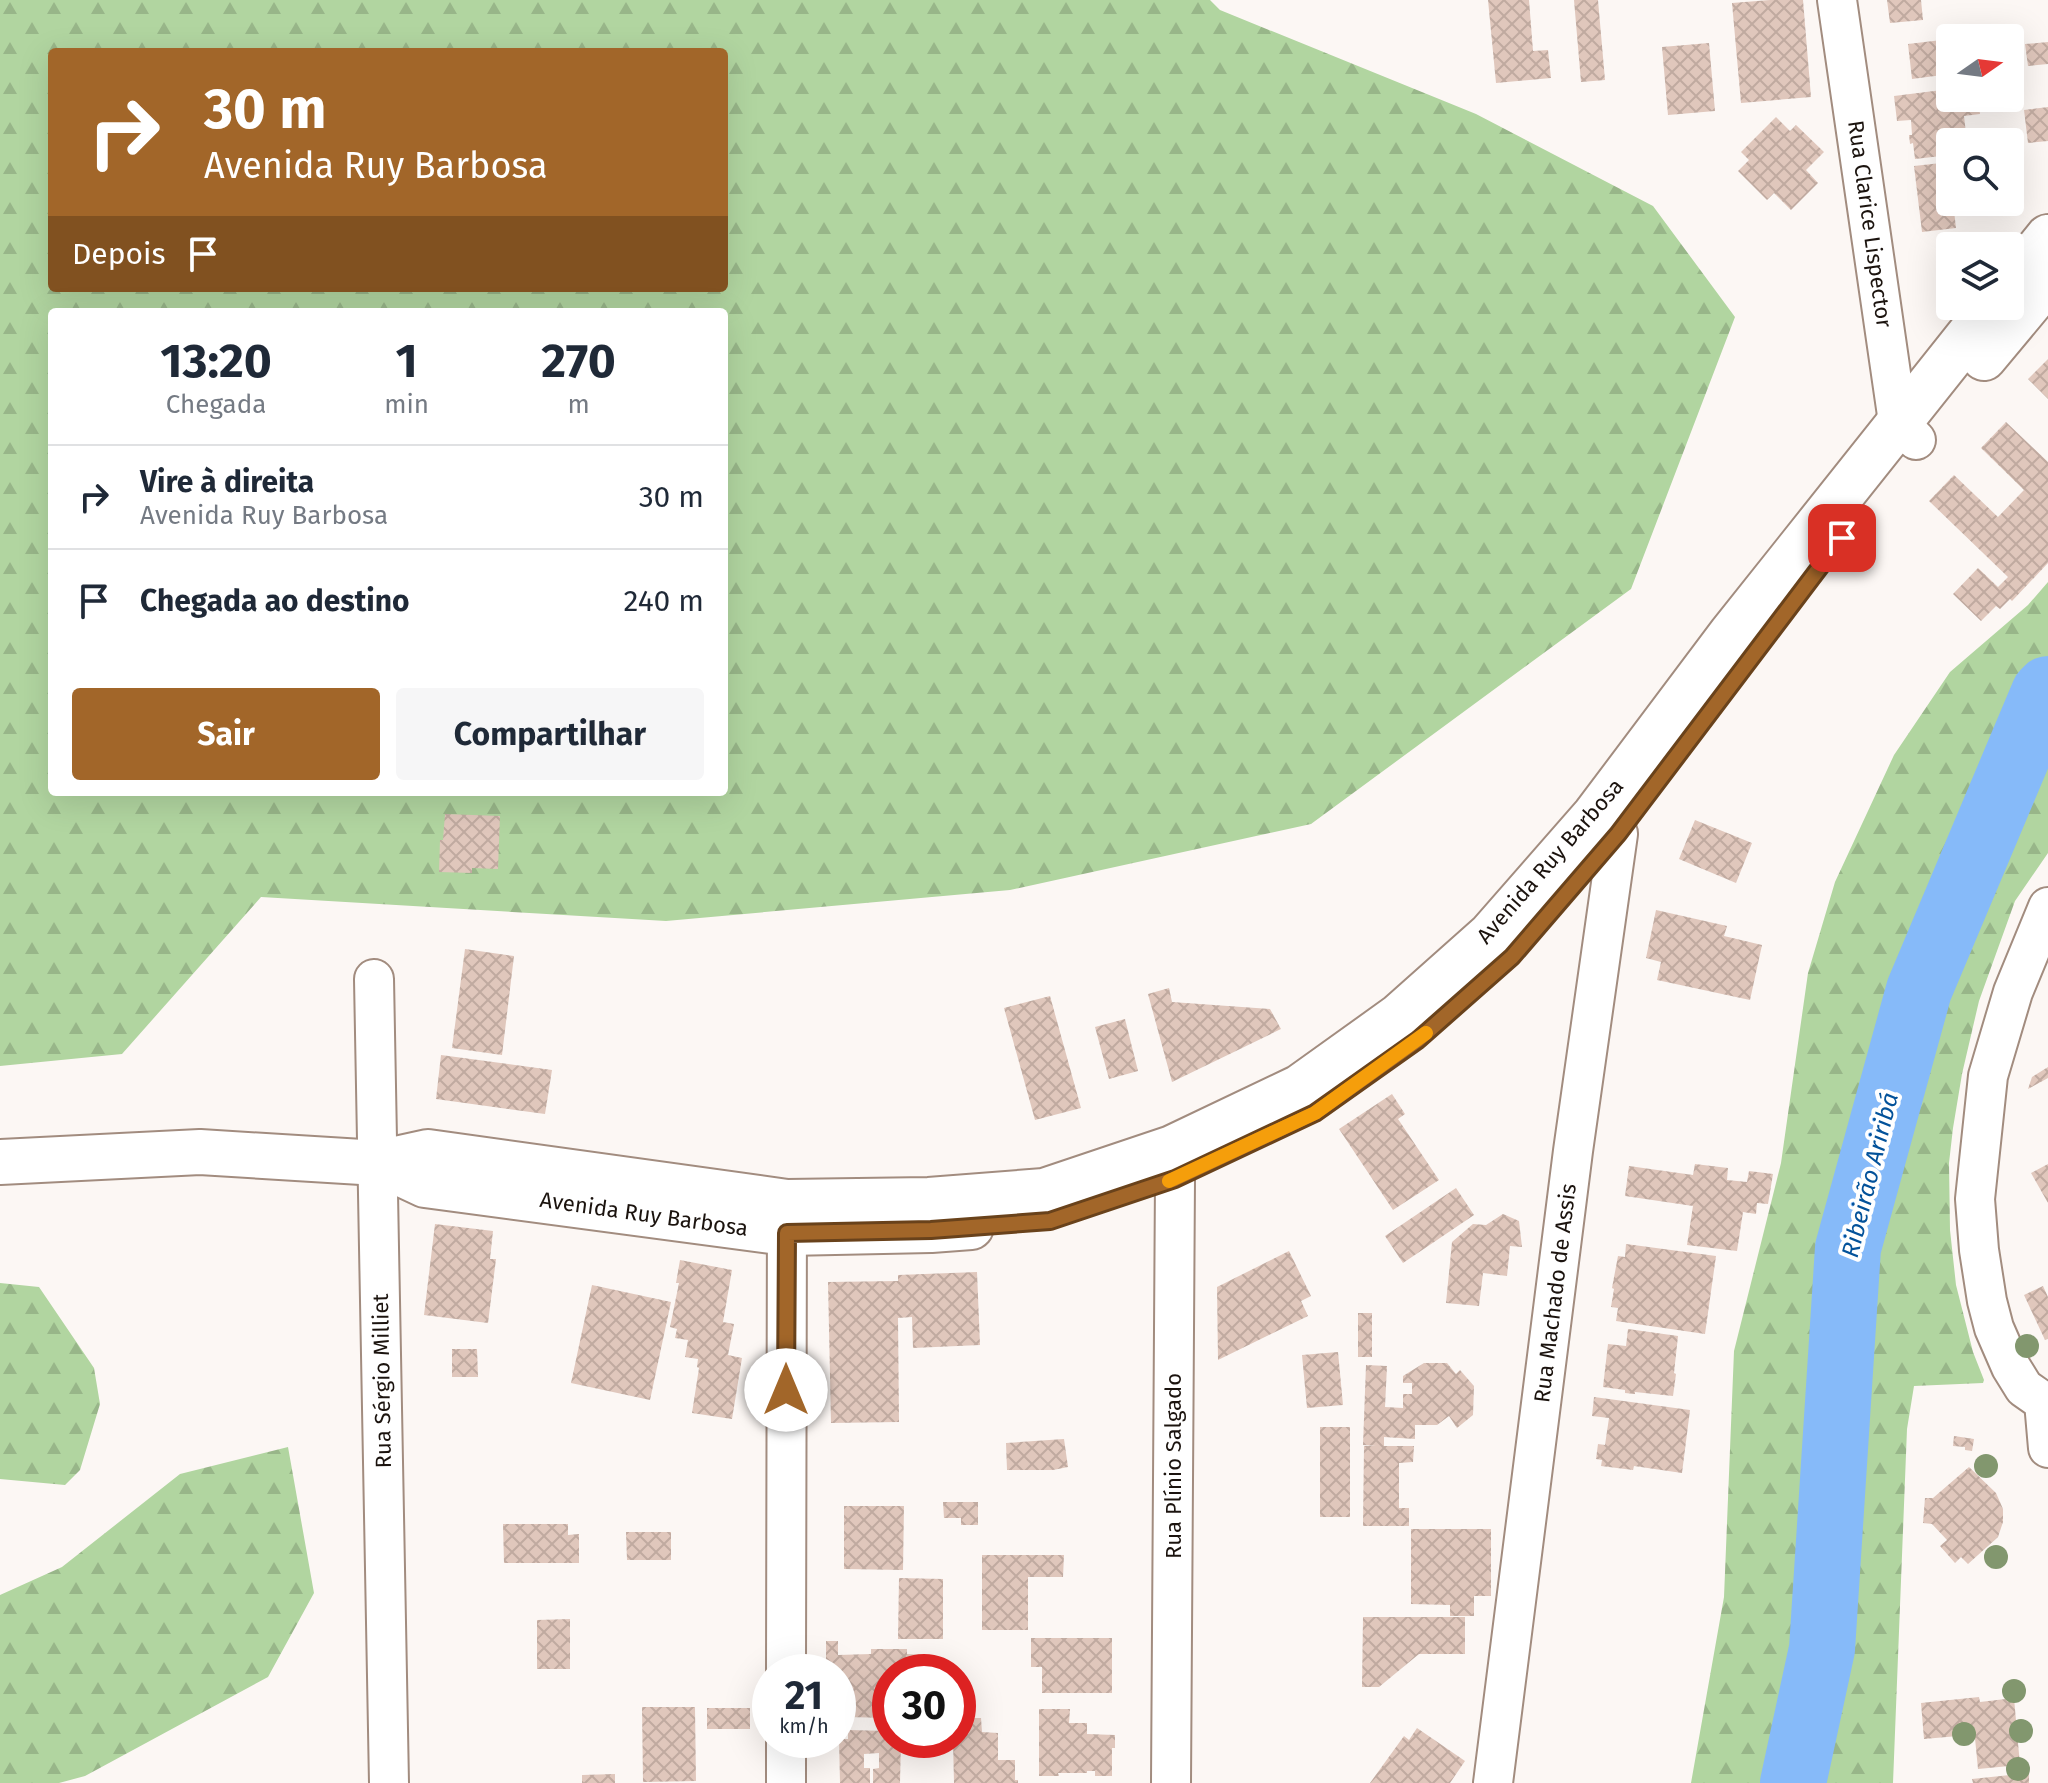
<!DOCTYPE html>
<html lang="pt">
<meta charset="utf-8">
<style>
body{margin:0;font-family:"Fira Sans",sans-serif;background:#f6f6f7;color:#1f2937;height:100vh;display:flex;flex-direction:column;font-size:30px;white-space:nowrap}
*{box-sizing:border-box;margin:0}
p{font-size:26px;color:#747a83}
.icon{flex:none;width:44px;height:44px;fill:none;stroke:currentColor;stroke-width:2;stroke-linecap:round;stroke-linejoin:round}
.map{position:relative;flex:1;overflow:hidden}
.sheet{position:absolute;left:48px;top:308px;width:680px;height:488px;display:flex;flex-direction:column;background:#fff;border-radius:8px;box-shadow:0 8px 32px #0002}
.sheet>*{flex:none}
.banner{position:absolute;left:48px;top:48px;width:680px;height:244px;border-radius:8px;box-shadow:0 8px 32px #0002;background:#a26629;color:#fff;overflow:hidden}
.needle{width:52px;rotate:76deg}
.buttons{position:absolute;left:1936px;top:24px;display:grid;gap:16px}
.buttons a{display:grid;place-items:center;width:88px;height:88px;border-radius:8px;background:#fff;box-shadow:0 8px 32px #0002;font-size:40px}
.speed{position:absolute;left:752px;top:1654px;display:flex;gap:16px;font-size:40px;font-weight:700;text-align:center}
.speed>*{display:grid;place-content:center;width:104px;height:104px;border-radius:50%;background:#fff;box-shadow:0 8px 32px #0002;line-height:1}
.speed small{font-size:20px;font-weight:400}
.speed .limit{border:12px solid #d22;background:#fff;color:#111}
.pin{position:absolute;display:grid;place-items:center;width:68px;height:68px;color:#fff;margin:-34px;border-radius:16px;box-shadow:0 4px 12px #0006}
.me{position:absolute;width:88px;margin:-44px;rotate:0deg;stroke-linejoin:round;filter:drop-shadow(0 0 6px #0008)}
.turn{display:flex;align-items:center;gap:28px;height:168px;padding:0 24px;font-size:36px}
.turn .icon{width:104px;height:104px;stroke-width:2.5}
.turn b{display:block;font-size:56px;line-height:68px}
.then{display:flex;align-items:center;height:76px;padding:0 24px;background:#0003;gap:16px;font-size:30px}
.eta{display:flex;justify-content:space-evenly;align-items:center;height:136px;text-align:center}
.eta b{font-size:48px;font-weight:700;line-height:56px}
.primary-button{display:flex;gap:16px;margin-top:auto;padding:16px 24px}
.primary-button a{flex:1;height:92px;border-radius:8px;background:#a26629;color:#fff;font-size:32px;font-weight:700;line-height:92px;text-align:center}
.primary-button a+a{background:#f6f6f7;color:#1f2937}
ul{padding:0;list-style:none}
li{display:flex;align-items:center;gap:24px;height:104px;padding:0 24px;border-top:2px solid #e0e1e3}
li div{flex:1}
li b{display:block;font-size:30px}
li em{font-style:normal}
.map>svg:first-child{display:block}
.forest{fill:url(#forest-firs);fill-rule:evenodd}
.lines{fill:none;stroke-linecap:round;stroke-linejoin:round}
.river{stroke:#86baf9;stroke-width:66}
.building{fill:url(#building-cross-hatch)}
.street-casing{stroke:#a28c7f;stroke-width:42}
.secondary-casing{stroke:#a28c7f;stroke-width:48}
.street{stroke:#fff;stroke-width:38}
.secondary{stroke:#fff;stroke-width:44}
.tree{fill:#82976e}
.route-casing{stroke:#69421b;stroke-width:20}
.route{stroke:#a26629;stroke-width:14}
.slow{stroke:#f59e0b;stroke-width:14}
.labels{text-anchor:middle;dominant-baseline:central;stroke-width:8;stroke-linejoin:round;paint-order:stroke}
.street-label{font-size:22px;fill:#1b130e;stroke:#fff}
.water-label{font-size:24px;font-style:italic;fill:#03529a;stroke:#fff}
</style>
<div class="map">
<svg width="2048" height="1783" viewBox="0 0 2048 1783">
<defs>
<pattern id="forest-firs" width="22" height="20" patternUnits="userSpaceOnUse" patternTransform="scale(2)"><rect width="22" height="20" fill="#b1d5a0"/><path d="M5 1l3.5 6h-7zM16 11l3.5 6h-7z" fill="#98b689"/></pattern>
<pattern id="building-cross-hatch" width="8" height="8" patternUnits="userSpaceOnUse" patternTransform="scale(2)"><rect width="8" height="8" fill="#e0c7bc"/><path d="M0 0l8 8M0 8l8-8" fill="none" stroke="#c0aaa0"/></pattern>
</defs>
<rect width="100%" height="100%" fill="#fcf7f4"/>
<path class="forest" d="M0,0H1210L1220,10L1476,114L1653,206L1735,317L1631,589L1311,824L1010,890L666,921L261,897L122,1054L0,1066ZM52,52H724V288H52ZM52,312H724V792H52Z
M2048,582V853L2015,901L1979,1001L1962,1074L1953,1128L1949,1163L1950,1230L1956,1285L1973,1352L1984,1380L1983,1383L1914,1386L1907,1429L1893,1783H1691L1724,1597L1734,1351L1781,1163L1808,973L1835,882L1894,755L1950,672L2028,605Z
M0,1283L39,1287L94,1368L100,1404L80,1470L65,1485L0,1479Z
M288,1447L314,1593L268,1677L85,1776L59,1783H0V1595L62,1567L180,1474Z"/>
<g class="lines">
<path class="river" d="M1793,1783L1822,1649L1848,1248L1919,990L2044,693L2048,689"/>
</g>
<path class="building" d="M1488,0H1529L1533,51L1548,50L1551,78L1496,83Z
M1574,0H1598L1605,80L1581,82Z
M1770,0H1803L1811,97L1741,103L1732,3Z
M1887,0H1921L1923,20L1890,23Z
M1950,39V74L1912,79L1908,44Z
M2048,42V64L2028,66L2025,44Z
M1709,43L1715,111L1668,115L1662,47Z
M1950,89V98H1978L1980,114L1964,116L1967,142H1950V155L1915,159L1913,143L1910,144L1909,135H1912L1911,120L1897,121L1894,96Z
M2048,107V141L2028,143L2024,110Z
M1776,117L1790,131L1796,125L1824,152L1806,170L1818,183L1791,210L1774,193L1767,200L1738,171L1749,160L1741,152Z
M1950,162V202H1953L1956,228L1922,232L1914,166Z
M2048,359V399L2028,379Z
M2006,422L2048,462V563L2012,601L2010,599L2000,609L1996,606L1981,621L1953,594L1978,568L1998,587L2008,577L1929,501L1954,475L1998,517L2024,490L1981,448Z
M445,814L500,816L498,869L472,868V873L439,872L440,840H443Z
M1695,820L1752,843L1736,883L1679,859Z
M1656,910L1727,926L1724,936L1762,945L1750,1000L1657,980L1661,962L1646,958Z
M465,949L514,956L502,1055L452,1048Z
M1169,988L1172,1002L1270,1009L1281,1029L1172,1082L1148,994Z
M1050,996L1081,1108L1035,1120L1004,1008Z
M1125,1019L1138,1071L1109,1079L1095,1027Z
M441,1055L552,1070L545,1114L436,1099Z
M2048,1067V1078L2028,1089L2032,1077Z
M1392,1094L1405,1114L1398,1119L1439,1180L1393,1210L1339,1129Z
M1695,1164L1728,1168L1727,1180L1747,1182L1749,1171L1773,1174L1768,1204L1757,1203L1756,1214L1743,1212L1737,1251L1687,1245L1693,1206L1625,1196L1629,1166L1693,1175Z
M2048,1164V1203L2031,1173Z
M1456,1188L1474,1215L1403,1263L1385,1236Z
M1503,1214L1519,1221L1522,1247L1510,1246L1507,1276L1483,1273L1479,1306L1446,1303L1452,1242L1473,1224L1486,1225Z
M435,1224L493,1231L490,1259H496L488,1323L424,1315Z
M1626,1244L1716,1256L1705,1334L1616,1321L1618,1308L1611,1307L1614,1289L1612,1288L1618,1256L1625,1257Z
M1289,1251L1311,1296L1301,1301L1308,1316L1218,1360L1217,1287Z
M680,1260L732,1270L723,1322L734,1324L728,1355L742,1358L732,1419L692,1413L699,1368L697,1367L698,1359L685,1357L688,1340L675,1338L677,1329L670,1327L679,1283H676Z
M977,1272L980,1345L913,1348L912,1317L898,1318L899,1422L831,1423L828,1282L898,1281V1275Z
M592,1285L671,1302L650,1400L571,1383Z
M2043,1286L2048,1297V1339L2045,1340L2024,1295Z
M1358,1313H1372V1357H1358Z
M1628,1329L1678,1336L1674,1373L1676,1374L1673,1396L1635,1392V1394L1625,1393V1390L1603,1387L1608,1344L1626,1346Z
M452,1349H477L478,1377H452Z
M1338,1352L1343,1405L1307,1408L1302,1355Z
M1424,1363H1447L1456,1374L1460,1370L1474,1386L1473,1415L1457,1428L1449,1416L1437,1425H1415V1439L1384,1437V1446H1414L1413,1462L1399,1463V1508H1409V1526H1363L1364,1446H1376L1363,1445L1366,1365L1387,1366L1385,1407L1403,1408V1394H1412V1383H1403V1376Z
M1594,1397L1690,1410L1682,1473L1634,1466L1633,1470L1601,1466L1602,1460L1596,1459L1598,1444L1605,1445L1609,1418L1592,1416Z
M1320,1427H1350V1517H1320Z
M1954,1436L1974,1439L1972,1451L1965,1450V1447L1953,1446Z
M1064,1439L1068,1467L1053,1470H1007L1006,1443Z
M1969,1467L1996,1493L2003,1509V1522L1998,1537L1968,1564L1961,1557L1955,1563L1940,1546L1947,1540L1932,1524L1923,1523L1925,1498H1933Z
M943,1502H978V1525H961V1518H944Z
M844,1506H904L903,1570L844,1569Z
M503,1524H568V1535L579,1534V1563H504Z
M1411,1529H1491V1596H1474V1616H1450V1605L1411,1604Z
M626,1532H671V1560H627Z
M982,1555H1064L1063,1577H1028V1630H982Z
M899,1578L943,1579V1639H898Z
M1363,1617H1465V1654H1419L1379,1687H1362Z
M570,1619V1669H537V1620Z
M1031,1638H1112V1693H1042V1667H1031Z
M826,1641H838V1655L871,1654V1649H907V1654L927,1655V1672H890V1718L845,1717L846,1684H838V1672H826Z
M1979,1697L1980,1702L2014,1698L2020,1765L1978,1769L1974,1728L1958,1729V1736L1924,1739L1921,1703Z
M642,1707H695L696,1781L643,1782Z
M707,1708H750V1729H707Z
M1039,1709H1070L1069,1723H1087V1734L1115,1735V1748H1112V1776H1095V1771H1087V1773H1058L1059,1776H1039Z
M958,1718H981L982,1732L998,1733V1760H1015V1780H1018V1783H954L953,1740H958Z
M1417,1728L1465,1761L1450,1783H1370L1404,1736L1409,1740Z
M848,1730L890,1731V1740H901L900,1783H873V1769L879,1768V1753L864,1754V1768H870V1783H840L839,1739H848Z
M2029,1773V1783H1973L1972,1779Z
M615,1774V1783H582V1775Z"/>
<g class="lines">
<defs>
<path id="street" d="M1837,0L1898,422L1916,440
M374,979L389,1783
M2044,1402L2024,1388L2011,1367L1994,1328L1987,1301L1979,1250L1975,1199L1988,1076L2013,992L2048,907
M2044,1402L2048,1448
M786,1672L787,1203
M786,1783V1740
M1171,1783L1175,1179L1172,1148
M1493,1783L1573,1151L1618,834L1595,815"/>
<path id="secondary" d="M2010,284L2048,237
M1984,358L2048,281
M0,1162L200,1152L378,1163L428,1152L787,1202L929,1200L1044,1191L1172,1148L1300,1087L1399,1016L1490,935L1595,815L1731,634L1992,306
M378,1163L425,1185L787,1233L931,1230L971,1227"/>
</defs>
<use href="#street" class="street-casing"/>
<use href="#secondary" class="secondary-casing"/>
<use href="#street" class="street"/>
<use href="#secondary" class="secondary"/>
</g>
<g class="tree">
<circle cx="2027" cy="1346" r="12"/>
<circle cx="1986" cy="1466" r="12"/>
<circle cx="1996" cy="1557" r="12"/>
<circle cx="2014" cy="1691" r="12"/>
<circle cx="2021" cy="1731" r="12"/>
<circle cx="1964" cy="1734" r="12"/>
<circle cx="2018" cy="1769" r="12"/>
</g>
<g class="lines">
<defs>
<path id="route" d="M786,1390L787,1233L931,1230L1050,1221L1175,1179L1315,1113L1418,1040L1512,957L1618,834L1842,538"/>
</defs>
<use href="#route" class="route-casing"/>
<use href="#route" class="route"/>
<path class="slow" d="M1169,1181L1315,1113L1426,1033"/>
</g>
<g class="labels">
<g class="street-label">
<text transform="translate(1870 224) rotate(82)">Rua Clarice Lispector</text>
<text transform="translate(1550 861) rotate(-49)">Avenida Ruy Barbosa</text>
<text transform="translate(644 1214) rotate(8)">Avenida Ruy Barbosa</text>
<text transform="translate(1555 1293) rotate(-83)">Rua Machado de Assis</text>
<text transform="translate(382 1381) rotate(-91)">Rua Sérgio Milliet</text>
<text transform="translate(1173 1466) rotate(-90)">Rua Plínio Salgado</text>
</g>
<g class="water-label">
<text transform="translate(1870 1175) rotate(-76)">Ribeirão Ariribá</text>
</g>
</g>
</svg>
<div class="buttons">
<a><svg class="needle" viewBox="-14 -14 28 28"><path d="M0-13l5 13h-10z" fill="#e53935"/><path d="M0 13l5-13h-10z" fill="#747a83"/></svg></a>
<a><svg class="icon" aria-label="search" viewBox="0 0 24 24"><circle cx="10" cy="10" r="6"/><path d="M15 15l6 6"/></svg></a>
<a><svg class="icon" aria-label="layers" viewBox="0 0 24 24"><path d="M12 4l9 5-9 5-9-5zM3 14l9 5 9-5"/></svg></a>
</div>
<div class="speed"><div>21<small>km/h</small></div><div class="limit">30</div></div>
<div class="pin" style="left:1842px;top:538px;background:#d93025"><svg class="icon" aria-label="arrive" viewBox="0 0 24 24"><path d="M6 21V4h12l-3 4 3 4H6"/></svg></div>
<svg class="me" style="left:786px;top:1390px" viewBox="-20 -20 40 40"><circle r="19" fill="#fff"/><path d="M0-13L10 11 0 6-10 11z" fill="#a26629"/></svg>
<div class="banner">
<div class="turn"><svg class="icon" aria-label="right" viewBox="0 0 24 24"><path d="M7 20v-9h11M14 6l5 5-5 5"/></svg><div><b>30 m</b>Avenida Ruy Barbosa</div></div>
<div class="then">Depois<svg class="icon" aria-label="arrive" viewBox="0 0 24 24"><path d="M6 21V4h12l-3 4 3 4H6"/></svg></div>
</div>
<section class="sheet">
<div class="eta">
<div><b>13:20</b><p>Chegada</p></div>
<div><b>1</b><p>min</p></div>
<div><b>270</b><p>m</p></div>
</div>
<ul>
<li><svg class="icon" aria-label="right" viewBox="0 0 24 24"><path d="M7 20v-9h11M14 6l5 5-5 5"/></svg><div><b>Vire à direita</b><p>Avenida Ruy Barbosa</p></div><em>30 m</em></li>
<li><svg class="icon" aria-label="arrive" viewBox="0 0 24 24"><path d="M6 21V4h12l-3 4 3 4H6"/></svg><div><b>Chegada ao destino</b></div><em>240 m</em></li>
</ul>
<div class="primary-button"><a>Sair</a><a>Compartilhar</a></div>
</section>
</div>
